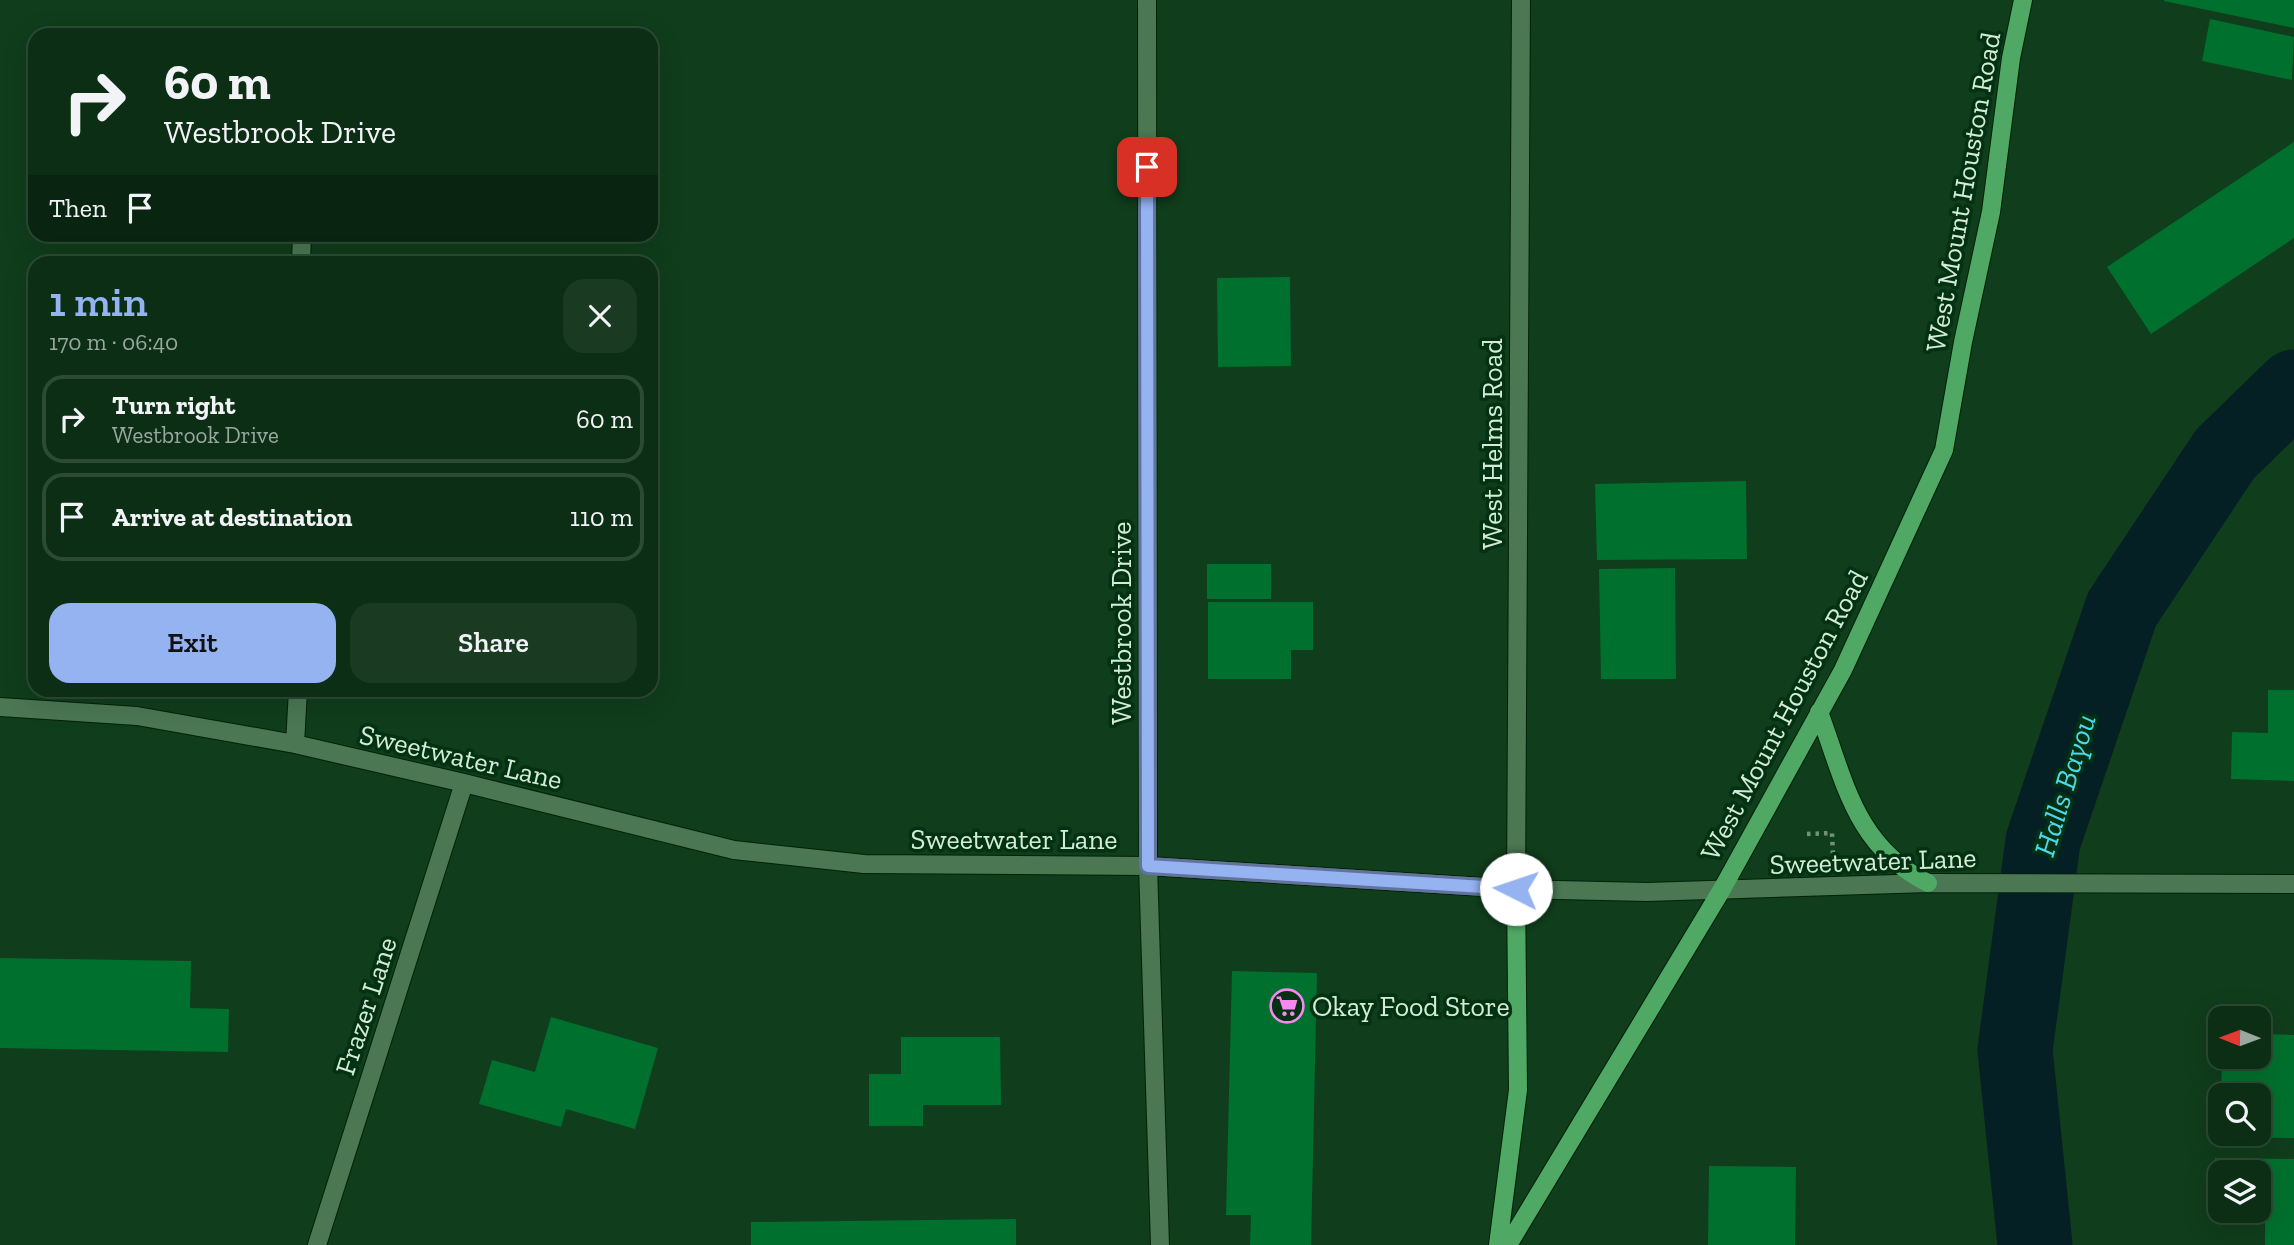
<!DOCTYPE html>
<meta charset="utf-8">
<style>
body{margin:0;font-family:"Zilla Slab",serif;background:#1a3a22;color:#f1f3f6;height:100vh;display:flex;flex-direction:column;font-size:26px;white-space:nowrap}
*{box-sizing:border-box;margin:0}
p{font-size:23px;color:#9aa8a0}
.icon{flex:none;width:38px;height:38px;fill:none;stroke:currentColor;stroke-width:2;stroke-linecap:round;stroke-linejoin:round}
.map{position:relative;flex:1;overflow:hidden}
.sheet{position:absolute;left:28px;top:256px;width:630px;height:441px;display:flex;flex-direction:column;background:#0c2e15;border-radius:21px;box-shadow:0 7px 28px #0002,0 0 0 2px #2c4a34}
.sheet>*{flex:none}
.top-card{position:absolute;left:28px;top:28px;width:630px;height:214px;border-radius:21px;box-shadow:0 7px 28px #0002,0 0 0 2px #2c4a34;background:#0c2e15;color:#f1f3f6;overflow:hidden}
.needle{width:46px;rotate:271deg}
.tools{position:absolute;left:2208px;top:1006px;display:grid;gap:14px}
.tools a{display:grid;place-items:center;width:63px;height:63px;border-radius:14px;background:#0c2e15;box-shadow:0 7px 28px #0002,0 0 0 2px #2c4a34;font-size:35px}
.pin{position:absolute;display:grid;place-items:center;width:60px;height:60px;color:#fff;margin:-30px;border-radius:14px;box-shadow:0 4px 10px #0006}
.me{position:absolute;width:77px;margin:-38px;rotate:274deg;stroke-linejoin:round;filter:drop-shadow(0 0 5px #0008)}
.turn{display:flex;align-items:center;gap:24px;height:147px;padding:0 21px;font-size:32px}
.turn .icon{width:91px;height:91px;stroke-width:2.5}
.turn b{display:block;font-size:49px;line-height:60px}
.then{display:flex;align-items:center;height:66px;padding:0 21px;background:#0003;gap:14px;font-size:26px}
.round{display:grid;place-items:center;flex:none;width:74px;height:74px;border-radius:21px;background:#1a3a22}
.head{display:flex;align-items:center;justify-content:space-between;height:119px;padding:0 21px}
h1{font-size:42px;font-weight:600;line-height:52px;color:#95b2f1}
.cta{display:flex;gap:14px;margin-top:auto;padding:14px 21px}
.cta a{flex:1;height:80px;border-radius:21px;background:#95b2f1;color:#111;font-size:28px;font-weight:600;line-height:80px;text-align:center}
.cta a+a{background:#1a3a22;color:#f1f3f6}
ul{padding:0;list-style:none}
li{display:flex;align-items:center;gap:21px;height:88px;margin:0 14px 10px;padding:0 7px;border:4px solid #2c4a34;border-radius:21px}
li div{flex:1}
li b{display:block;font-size:26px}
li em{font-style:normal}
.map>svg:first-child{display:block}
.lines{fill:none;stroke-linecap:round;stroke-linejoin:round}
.river{stroke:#052024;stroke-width:75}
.building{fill:#00702e;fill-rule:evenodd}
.minor-casing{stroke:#012209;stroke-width:20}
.major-casing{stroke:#012209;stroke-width:20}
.path{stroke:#709378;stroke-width:4.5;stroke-dasharray:3.5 5;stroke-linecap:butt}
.minor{stroke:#4b7753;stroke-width:18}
.major{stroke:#4fa964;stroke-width:18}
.route-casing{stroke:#61749d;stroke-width:18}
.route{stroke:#95b2f1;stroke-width:12}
.labels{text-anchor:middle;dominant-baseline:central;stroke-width:7;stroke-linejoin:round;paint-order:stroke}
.street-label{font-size:28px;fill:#d4ecd7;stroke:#033212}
.poi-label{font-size:28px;fill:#d4ecd7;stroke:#033212;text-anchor:start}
.water-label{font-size:30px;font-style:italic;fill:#4ed6ea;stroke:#033212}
</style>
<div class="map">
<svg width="2294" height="1245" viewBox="0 0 2294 1245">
<rect width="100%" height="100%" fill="#103d1c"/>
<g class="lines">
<path class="river" d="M2035,1245L2015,1050L2043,841L2122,609L2225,454L2294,387"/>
</g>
<path class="building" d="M2164,0H2294V28L2164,1Z
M2210,19L2294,37L2292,80L2202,61Z
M2294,142V238L2151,334L2107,267Z
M1290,277L1291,366L1218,367L1217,278Z
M1746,481L1747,559L1597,560L1595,484Z
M1207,564H1271V599H1207Z
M1675,568L1676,679H1601L1599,569Z
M1208,602H1313V650H1291V679H1208Z
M2268,690H2294V781L2231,779L2232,732L2268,733Z
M0,958L191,961L190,1008L229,1009L228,1052L0,1048Z
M1232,971L1317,973L1311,1245H1250L1251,1215H1226Z
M551,1017L658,1048L635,1129L566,1109L561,1127L479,1104L492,1060L535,1072Z
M2259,1034L2294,1035V1138L2220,1137V1134H2259V1096H2221L2222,1057H2259Z
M901,1037H1000L1001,1105H923V1126H869V1074H901Z
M2215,1158L2294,1159V1245H2265V1217L2214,1216ZM2221,1172H2259V1211H2221Z
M1709,1166L1796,1167L1795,1245H1708Z
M1016,1219V1245H751V1222Z"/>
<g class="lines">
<defs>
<path id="minor" d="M1147,0L1148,866L1160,1245
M301,262L302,234
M0,707L137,716L295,744L464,783L734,850L864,864L1148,866L1516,889L1647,892L1928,883L2294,884
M295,744L298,690
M1516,889L1521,0
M317,1245L464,783"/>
<path id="major" d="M1819,712C1845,782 1855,846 1928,883
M1498,1245L1518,1090L1516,889
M1508,1245L1721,891L1843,670L1944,450L1963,342L1991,212L2011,58L2023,0"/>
</defs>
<use href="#minor" class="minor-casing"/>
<use href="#major" class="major-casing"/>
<path class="path" d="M1807,834L1832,833L1833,855"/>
<use href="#minor" class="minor"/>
<use href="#major" class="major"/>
</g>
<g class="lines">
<defs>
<path id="route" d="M1147,167L1148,866L1516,889"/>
</defs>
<use href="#route" class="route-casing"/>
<use href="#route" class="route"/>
</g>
<defs>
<symbol id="supermarket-ring" viewBox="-11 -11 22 22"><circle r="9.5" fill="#033212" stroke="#f589ef" stroke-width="1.5"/><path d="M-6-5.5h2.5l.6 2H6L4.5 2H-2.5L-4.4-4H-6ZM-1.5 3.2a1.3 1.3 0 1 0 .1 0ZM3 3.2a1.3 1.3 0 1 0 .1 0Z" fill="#f589ef"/></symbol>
</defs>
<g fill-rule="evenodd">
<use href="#supermarket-ring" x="1268" y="987" width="38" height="38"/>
</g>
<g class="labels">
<g class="street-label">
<text transform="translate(1963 192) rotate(-80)">West Mount Houston Road</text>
<text transform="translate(1492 444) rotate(-90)">West Helms Road</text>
<text transform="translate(1121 623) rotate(-90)">Westbrook Drive</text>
<text transform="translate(1784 715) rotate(-62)">West Mount Houston Road</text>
<text transform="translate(461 757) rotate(13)">Sweetwater Lane</text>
<text x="1014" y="839">Sweetwater Lane</text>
<text transform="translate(1873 861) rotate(-2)">Sweetwater Lane</text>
<text transform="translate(366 1006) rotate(-72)">Frazer Lane</text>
</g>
<g class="poi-label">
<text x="1312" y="1006">Okay Food Store</text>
</g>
<g class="water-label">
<text transform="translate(2065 785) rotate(-73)">Halls Bayou</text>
</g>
</g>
</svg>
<div class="tools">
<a><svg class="needle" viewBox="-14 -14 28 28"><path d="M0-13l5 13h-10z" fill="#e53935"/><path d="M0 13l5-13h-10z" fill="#9aa8a0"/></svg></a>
<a><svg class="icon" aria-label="search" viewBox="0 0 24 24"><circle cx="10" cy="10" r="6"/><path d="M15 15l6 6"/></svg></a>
<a><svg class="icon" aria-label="layers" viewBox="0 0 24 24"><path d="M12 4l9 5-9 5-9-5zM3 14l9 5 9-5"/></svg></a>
</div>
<div class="pin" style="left:1147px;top:167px;background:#d93025"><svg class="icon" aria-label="arrive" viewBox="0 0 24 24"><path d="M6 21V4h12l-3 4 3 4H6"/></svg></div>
<svg class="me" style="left:1516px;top:889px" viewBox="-20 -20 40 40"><circle r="19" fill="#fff"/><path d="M0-13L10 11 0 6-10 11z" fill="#95b2f1"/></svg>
<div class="top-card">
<div class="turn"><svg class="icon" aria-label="right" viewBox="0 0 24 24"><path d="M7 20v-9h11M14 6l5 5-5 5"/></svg><div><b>60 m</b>Westbrook Drive</div></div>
<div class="then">Then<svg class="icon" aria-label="arrive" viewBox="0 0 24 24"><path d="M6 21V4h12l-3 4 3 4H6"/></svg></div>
</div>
<section class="sheet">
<div class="head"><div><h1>1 min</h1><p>170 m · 06:40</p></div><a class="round"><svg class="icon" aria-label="close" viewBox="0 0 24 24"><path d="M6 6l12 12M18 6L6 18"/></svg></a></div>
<ul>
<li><svg class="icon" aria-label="right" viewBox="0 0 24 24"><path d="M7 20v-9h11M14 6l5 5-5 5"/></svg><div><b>Turn right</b><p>Westbrook Drive</p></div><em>60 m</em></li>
<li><svg class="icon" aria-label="arrive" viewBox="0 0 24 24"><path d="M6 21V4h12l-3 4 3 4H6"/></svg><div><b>Arrive at destination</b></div><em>110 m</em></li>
</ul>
<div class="cta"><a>Exit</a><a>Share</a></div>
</section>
</div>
